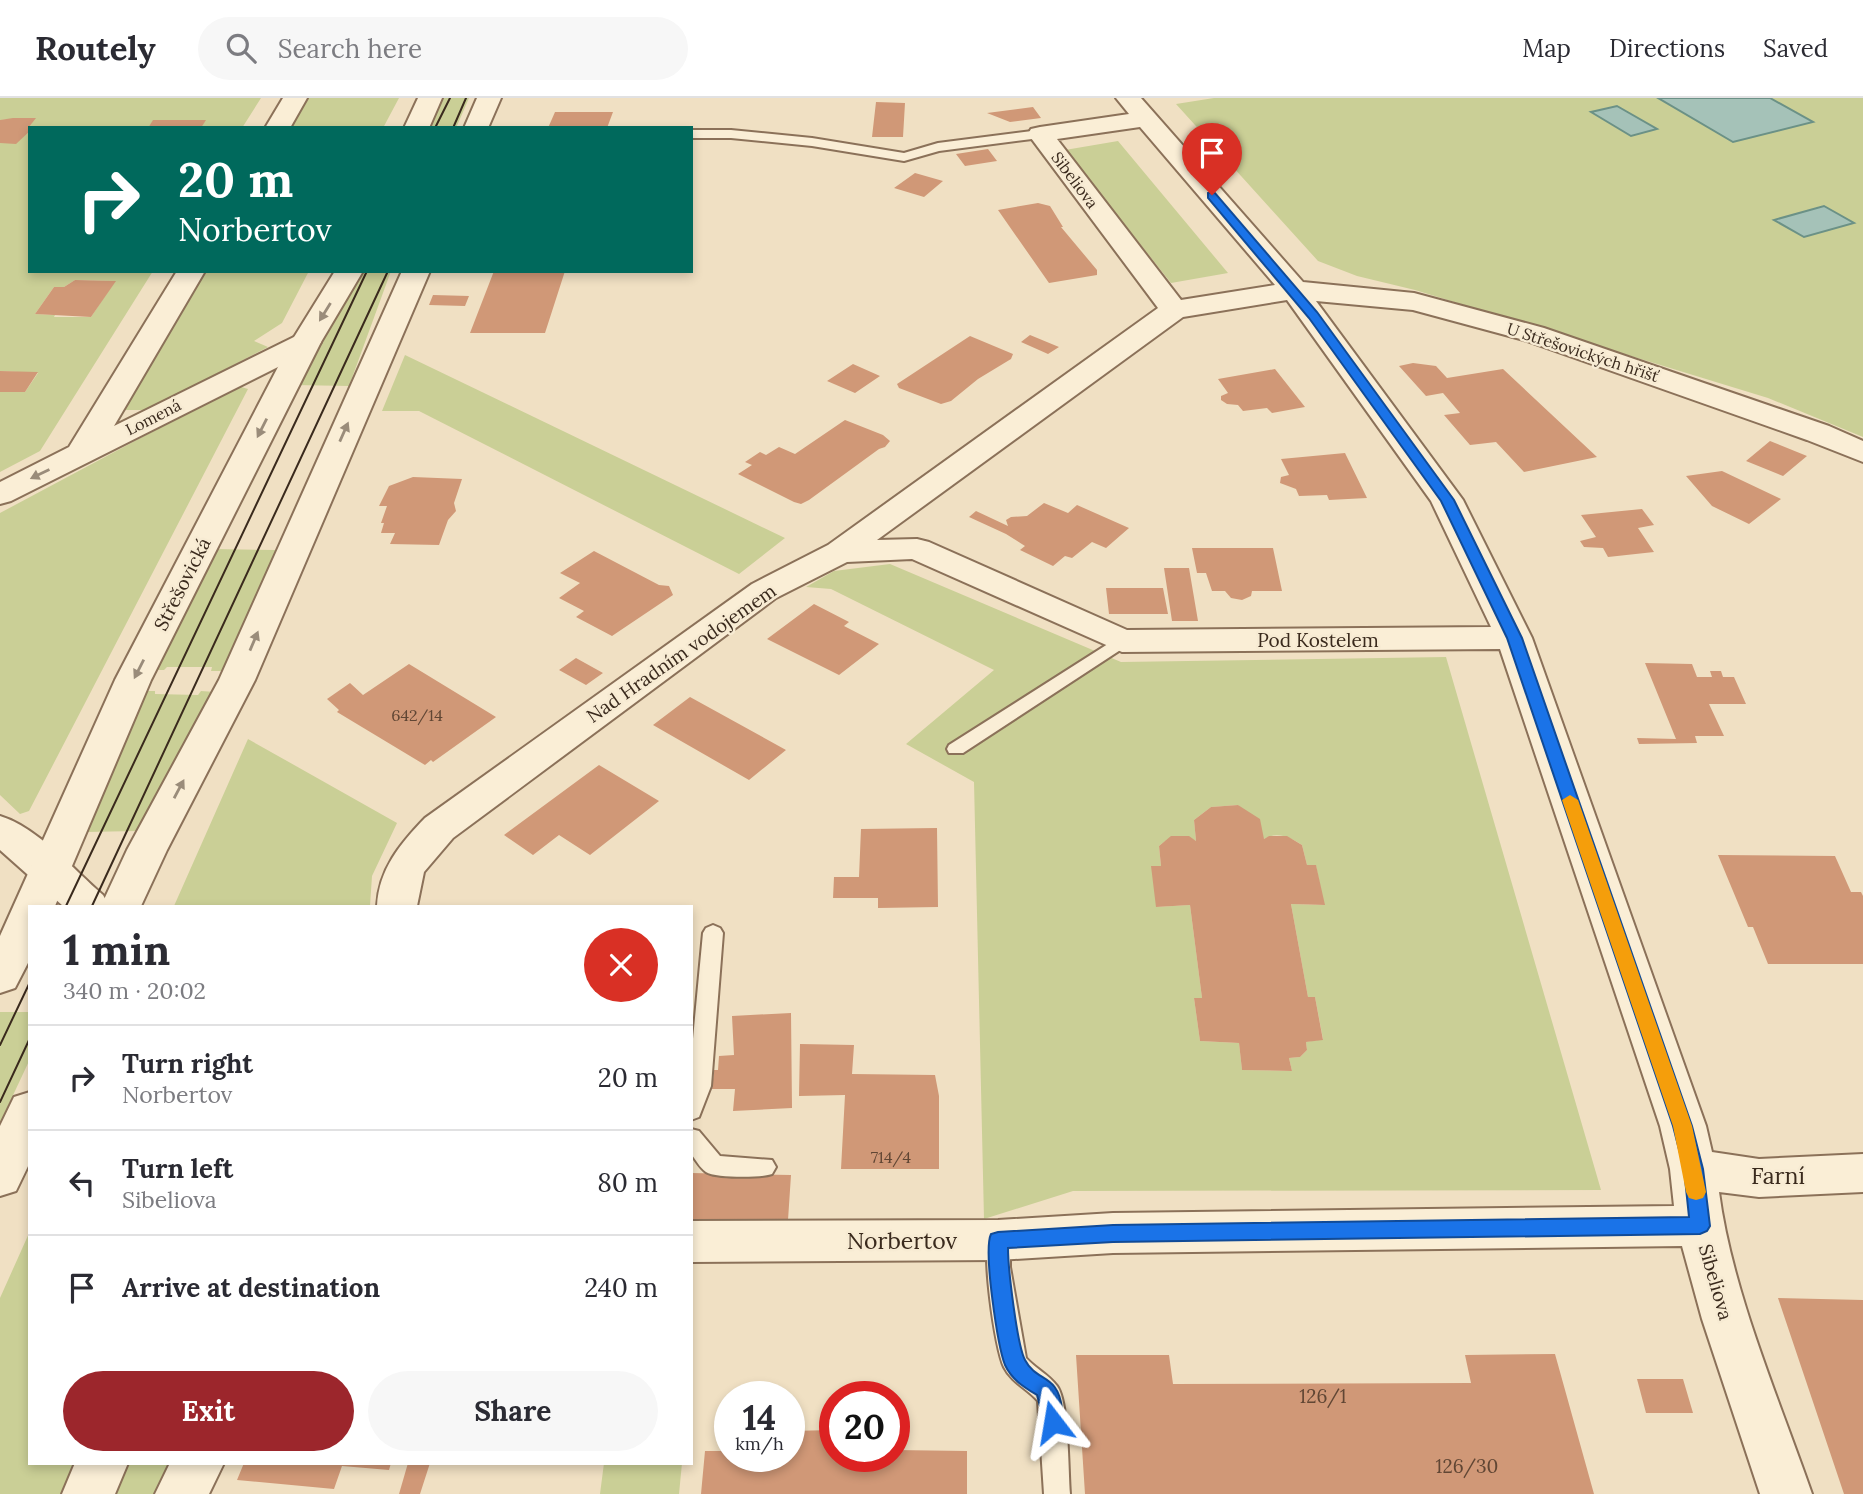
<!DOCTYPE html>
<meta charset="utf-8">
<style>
body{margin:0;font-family:Lora,serif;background:#f7f7f7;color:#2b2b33;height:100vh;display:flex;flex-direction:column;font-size:26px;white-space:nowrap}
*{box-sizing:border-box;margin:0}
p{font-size:23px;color:#7c7c81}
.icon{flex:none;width:38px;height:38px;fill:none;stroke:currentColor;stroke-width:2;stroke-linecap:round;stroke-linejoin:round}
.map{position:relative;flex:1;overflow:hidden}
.sheet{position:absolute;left:28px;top:807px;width:665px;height:560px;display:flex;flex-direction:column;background:#fff;border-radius:0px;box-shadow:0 4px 10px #0003}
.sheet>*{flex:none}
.banner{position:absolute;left:28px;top:28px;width:665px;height:147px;border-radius:0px;box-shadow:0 4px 10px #0003;background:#00695c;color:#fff;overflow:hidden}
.speed{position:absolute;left:714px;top:1283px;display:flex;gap:14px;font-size:35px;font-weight:700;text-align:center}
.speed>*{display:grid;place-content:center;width:91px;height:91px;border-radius:50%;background:#fff;box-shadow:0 4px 10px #0003;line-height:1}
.speed small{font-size:18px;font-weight:400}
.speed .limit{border:10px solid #d22;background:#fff;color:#111}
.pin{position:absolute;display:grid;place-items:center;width:60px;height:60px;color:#fff;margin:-72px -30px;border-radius:50% 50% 50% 0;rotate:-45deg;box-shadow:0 0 7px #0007}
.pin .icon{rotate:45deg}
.me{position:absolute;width:77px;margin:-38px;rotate:346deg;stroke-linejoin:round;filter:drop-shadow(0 0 5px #0008)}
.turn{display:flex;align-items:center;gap:24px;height:147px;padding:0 35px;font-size:32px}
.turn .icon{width:91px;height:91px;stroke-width:2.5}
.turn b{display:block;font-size:49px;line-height:60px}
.round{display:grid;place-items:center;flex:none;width:74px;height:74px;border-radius:37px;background:#f7f7f7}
.overview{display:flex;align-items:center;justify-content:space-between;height:119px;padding:0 35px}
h1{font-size:42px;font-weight:700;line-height:52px}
.action{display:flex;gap:14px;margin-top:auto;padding:14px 35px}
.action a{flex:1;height:80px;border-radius:42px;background:#9c262c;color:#fff;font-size:28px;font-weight:700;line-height:80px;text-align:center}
.action a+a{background:#f7f7f7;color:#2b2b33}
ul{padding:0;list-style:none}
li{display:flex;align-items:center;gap:21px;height:105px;padding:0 35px;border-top:2px solid #e1e1e2}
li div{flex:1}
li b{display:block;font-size:26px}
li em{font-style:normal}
header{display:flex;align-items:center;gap:42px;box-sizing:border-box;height:98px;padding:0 35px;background:#fff;border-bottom:2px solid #e1e1e2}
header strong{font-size:33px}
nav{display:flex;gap:38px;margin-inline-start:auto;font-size:24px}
.search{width:490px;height:63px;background:#f7f7f7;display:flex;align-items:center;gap:18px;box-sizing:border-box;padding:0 24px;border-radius:38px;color:#7c7c81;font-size:26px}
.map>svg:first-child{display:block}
.green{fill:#cacf96;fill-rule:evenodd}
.water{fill:#a5c2b8;stroke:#6b9186;stroke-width:2}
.building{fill:#d09877}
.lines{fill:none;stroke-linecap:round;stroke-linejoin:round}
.service-casing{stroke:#8b7159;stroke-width:4}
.minor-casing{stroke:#8b7159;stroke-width:4}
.tertiary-casing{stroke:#8b7159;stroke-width:4}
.service{fill:#faeed6;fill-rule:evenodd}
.minor{fill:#faeed6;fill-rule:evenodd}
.tertiary{fill:#faeed6;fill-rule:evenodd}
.tram{stroke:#3a2a1d;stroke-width:2}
.oneway{fill:#9a8c7a}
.route{fill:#1a73e8;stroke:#114b97;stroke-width:2}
.slow{fill:#f59e0b}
.labels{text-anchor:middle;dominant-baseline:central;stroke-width:5;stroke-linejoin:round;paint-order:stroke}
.far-street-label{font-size:16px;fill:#3a2a1d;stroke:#f7ebd3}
.number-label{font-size:16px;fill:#604634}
.street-label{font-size:19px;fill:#3a2a1d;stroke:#f7ebd3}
.near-number-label{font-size:19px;fill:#604634}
.near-street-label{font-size:23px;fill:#3a2a1d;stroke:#f7ebd3}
</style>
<header>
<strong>Routely</strong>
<div class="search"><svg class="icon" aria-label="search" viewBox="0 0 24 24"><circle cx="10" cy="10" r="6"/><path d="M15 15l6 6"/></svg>Search here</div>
<nav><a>Map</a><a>Directions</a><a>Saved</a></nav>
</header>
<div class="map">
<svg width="1863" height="1396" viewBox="0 0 1863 1396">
<rect width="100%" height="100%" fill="#f0e0c3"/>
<path class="green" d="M0,0H261L242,30H201L205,22H154L148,30H32L29,29L35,20L0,22Z
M308,0H399L383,30H290Z
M440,0H469L456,30H425Z
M1214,0H1863V339L1768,300L1415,192L1357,178L1318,163L1176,6Z
M30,33V173H153L40,353L0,374V294H25L38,275L0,273V45H16ZM75,182L115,183L91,219H54L55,217L35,216L54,189H64Z
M1118,43L1228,175L1171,185L1065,52Z
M204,173H309L282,225L254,243L268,249L146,312H125L124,308Z
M357,173H391L349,288L294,287Z
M405,257L785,440L739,476L419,313H382Z
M238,288L248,291L29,713L20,716L0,697V415Z
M214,451L276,452L222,573H211L212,569H167L164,572H153Z
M890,466L1121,564L1446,559L1601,1092L1073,1093L984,1121L974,684L906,646L994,572L831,491L806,489L834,473ZM1238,707L1264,741C1277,733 1290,739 1302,747L1307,767L1316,768L1324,807L1291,806L1308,899H1315L1323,941L1306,944L1307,952L1300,959L1289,960L1292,973L1242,972L1239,945L1200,943L1194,900H1202L1190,807L1156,809L1161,768L1159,748C1171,738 1182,734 1196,743L1194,722L1211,709Z
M142,593H155V596L198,597L201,593L215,594L137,733L86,734Z
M248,641L397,725L372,778L370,808H174Z
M0,914H30V961L0,1025Z
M30,1133V1365H176L159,1396H0V1200Z
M604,1365H682L679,1396H600Z"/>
<path class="water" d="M1658,0H1770L1813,24L1733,44Z
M1617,8L1657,31L1631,38L1591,14Z
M1824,108L1854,125L1804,139L1774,122Z"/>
<path class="building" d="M876,4L905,5L903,39H872Z
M1033,9L1041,20L1010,24L987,15Z
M555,14H613L607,30H548Z
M13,20H36L29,29L30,33L16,46L0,45V22Z
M153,22H206L201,30H148Z
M988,51L997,63L965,68L956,56Z
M915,75L943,83L924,99L894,90Z
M1038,105L1050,108L1063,129H1061L1097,172V177L1049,185L998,112Z
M494,173H565L545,235H470Z
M75,182L116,183L91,219L35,216L54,189H64Z
M433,197L469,198L465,208L429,207Z
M1030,237L1059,249L1048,256L1021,244Z
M970,238L1013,256L1011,261L978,281L951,303L941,306L899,290L897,286Z
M1413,265L1436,268L1447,280L1503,271L1597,359L1524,374L1496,344L1470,347L1444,317L1460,315L1443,295L1426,298L1399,268Z
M853,266L880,278L855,295L827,283Z
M1275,271L1305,309L1272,315L1267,310L1243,313L1238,307L1227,306L1221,302V298L1228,295L1218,281Z
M0,273L38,274L25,294H0Z
M845,322L883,337L890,343L885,349L879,351L809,402L801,406L794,404L738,376L752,367L745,364L760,354L766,357L779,349L795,356Z
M1770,343L1807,358L1783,378L1746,363Z
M1345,355L1367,400L1329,402L1327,397L1299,398L1296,391L1280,385L1281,379L1289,377L1281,361Z
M1722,373L1781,401L1749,426L1712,408L1686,378Z
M413,379L462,381L454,405L456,413L448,422L439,447L390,446L395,435H381L384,425H381L387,408H379L389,388Z
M1044,405L1068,415L1077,407L1129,430L1106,450L1092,444L1072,460L1065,458L1053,468L1020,452L1025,448L1006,436L969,419L976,413L1008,428L1006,422L1011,419L1027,418Z
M1642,411L1654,427L1638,430L1654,454L1608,459L1603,450L1584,449L1580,443L1596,439L1581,417Z
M1192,450H1273L1282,493H1252L1251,498L1242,502L1231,500L1225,493H1212L1206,475H1197Z
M594,453L659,487L669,488L673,497L612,538L576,519L584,513L559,500L580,485L560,475Z
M1164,470H1189L1198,523H1172Z
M1106,490H1163L1168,516H1109Z
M814,506L849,524L844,528L879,546L839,577L767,541Z
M576,560L603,575L586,587L559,572Z
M1645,565L1692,566L1697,579H1712L1710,573H1721L1723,579H1734L1746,606H1709L1724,638H1695L1697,645L1639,646L1637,640L1676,641Z
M409,566L496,619L433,664L431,662L425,667L337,614L339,612L327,601L350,585L363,597Z
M690,599L786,652L749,682L653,627Z
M599,667L659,703L590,757L559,737L533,757L504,737Z
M1238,707L1260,721L1264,741L1269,738H1287L1302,747L1307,767H1316L1325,807L1291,806L1308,899H1315L1323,942L1306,944L1307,952L1300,959L1289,960L1292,973L1242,972L1239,945L1200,943L1194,900H1202L1190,807L1156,809L1151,768H1161L1159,748L1171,738H1189L1196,743L1194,722L1211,709Z
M937,730L938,809L878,810V800H833L834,779H859L861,731Z
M1718,757L1835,758L1851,794H1861L1863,798V866H1768L1753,829H1748Z
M791,915L792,1010L733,1013L735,991H712L714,972H718L719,958L734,957L732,918Z
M800,946L854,947L852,976L935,977L939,998V1071H841L845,997L799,998Z
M691,1075L791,1077L788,1122H691Z
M1778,1200L1863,1202V1396H1844Z
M1555,1256L1594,1396H1085L1076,1257H1169L1173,1286L1471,1285L1465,1257Z
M1637,1281H1683L1693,1315H1646Z
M835,1332V1358H894V1352L967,1353V1396H701L705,1353H730V1358H789V1333Z
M244,1365H391L389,1372L342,1368L334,1391L237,1382Z
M408,1365H430L420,1396H399Z"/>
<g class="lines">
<defs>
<path id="service" d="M691,32H731L812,40L904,55L938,45L1040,32L1046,36L1040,40L939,53L904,63L812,48L731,40H691Z
M1122,537L1131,543L1128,547L963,655H949L947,651L949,647Z
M713,827L720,830L723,835L711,988L699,1019L691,1022V962L703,835L706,830Z
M691,1031L699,1033L720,1058L772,1062L776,1069L772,1076C761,1080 715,1080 706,1074C700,1070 696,1062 691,1056Z
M998,1132L1006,1135L1010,1142V1169L1026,1260C1036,1271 1048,1276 1057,1288C1069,1304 1068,1373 1070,1396H1044L1038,1303C1027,1290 1012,1285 1004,1269C995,1251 981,1152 990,1135Z"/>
<path id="minor" d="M283,0H307L290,30H265Z
M1116,0H1141L1303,184L1414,195L1544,230L1829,328L1863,343V364L1807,342L1524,242L1413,212L1316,203L1463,402L1532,540L1706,1028L1712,1054L1759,1061L1863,1056V1094L1759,1099L1719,1094C1732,1193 1779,1301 1812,1396H1760L1702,1221L1682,1148L1113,1155L998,1162L691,1164V1123L998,1122L1113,1115L1674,1108L1670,1071L1660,1028L1500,551L1122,554L912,461L847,464L776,500L453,740L424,774L417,808H377C379,771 400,746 425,720L752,486L828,447L1158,210L1028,36L1031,31L1040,29L1129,16ZM1140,29L1275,187L1181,202L1057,41ZM1287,202L1431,403L1491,529L1127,532L929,444L917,441L877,442L1183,219Z
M177,173H205L114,328L296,238L306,235L316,238L321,244L316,250L11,403L0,406V384L69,349Z
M0,718C37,729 74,772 103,797L109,808H63L0,752Z
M75,1365H128L115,1396H62Z
M170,1365H224L209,1396H155Z"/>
<path id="tertiary" d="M418,0H442L429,30H404Z
M477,0H501L488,30H464Z
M335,173H363L321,244L151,582L55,808H30V861L15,890L0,895V838L115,582L291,244Z
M402,173H430L255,582L167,752L141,808H101L127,752L219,582Z
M30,994V1064L16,1093L0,1098V1028L14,999Z"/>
</defs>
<use href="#service" class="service-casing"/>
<use href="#minor" class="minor-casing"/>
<use href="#tertiary" class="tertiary-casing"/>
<use href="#service" class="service"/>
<use href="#minor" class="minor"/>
<use href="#tertiary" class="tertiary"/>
<path class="tram" d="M435,30L450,0
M453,30L466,0
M66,808L367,173
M92,808L388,173
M0,947L30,884
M0,1004L30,940"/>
</g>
<defs><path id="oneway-solid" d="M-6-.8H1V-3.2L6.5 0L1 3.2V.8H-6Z" transform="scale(1.75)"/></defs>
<g class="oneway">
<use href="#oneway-solid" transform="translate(325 214) rotate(122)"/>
<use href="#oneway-solid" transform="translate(262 330) rotate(117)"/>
<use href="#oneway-solid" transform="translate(344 334) rotate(-66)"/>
<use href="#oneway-solid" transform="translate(40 376) rotate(154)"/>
<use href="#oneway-solid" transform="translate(254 543) rotate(-67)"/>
<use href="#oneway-solid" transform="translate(139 571) rotate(117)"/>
<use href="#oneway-solid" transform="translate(179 691) rotate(-62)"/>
</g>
<path class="route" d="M1212,94L1215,95L1317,214L1454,402L1522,540L1692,1028L1703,1071L1710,1128L1707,1133L1700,1136L1113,1144L1008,1150C1008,1170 1017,1247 1025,1262C1037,1285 1058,1275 1062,1311C1063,1319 1064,1324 1061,1331L1053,1334L1046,1331L1037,1297C1024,1289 1012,1282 1005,1267C998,1249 983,1153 991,1136L998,1134L1113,1127L1689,1119L1684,1071L1673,1028L1507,540L1441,403L1309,220L1208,100V95Z"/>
<path class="slow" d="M1570,697L1578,702L1692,1028L1706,1094L1703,1100L1696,1102L1689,1100L1686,1094L1673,1028L1562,702Z"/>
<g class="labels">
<g class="far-street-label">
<text transform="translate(1075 82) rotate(53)">Sibeliova</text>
<text transform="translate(1583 254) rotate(18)">U Střešovických hřišť</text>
<text transform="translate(153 319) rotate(-27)">Lomená</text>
</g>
<g class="number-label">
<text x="417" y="617">642/14</text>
<text x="891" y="1059">714/4</text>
</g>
<g class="street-label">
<text transform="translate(182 486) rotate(-63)">Střešovická</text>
<text x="1318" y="542">Pod Kostelem</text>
<text transform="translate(681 555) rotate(-35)">Nad Hradním vodojemem</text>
<text transform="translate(1716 1184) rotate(74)">Sibeliova</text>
</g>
<g class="near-number-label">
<text x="1323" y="1298">126/1</text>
<text x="1467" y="1368">126/30</text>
</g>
<g class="near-street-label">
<text x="1778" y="1077">Farní</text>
<text x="902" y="1142">Norbertov</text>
</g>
</g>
</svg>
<div class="speed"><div>14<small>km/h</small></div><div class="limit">20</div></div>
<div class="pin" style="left:1212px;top:97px;background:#d93025"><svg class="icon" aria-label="arrive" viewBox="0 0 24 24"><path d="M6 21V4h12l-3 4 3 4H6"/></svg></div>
<svg class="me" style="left:1053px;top:1324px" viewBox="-20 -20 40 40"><path d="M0-17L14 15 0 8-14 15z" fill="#1a73e8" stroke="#fff" stroke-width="4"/></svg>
<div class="banner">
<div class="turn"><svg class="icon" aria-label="right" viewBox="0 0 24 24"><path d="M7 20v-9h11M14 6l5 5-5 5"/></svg><div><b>20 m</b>Norbertov</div></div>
</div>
<section class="sheet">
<div class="overview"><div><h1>1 min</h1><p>340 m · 20:02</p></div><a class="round" style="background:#d93025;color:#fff"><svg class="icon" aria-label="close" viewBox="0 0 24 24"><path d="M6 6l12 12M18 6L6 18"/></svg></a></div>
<ul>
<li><svg class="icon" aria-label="right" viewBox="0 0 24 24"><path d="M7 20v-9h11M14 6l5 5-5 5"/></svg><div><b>Turn right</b><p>Norbertov</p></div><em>20 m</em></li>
<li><svg class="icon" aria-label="left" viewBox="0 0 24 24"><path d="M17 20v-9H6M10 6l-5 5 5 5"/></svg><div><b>Turn left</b><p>Sibeliova</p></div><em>80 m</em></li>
<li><svg class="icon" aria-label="arrive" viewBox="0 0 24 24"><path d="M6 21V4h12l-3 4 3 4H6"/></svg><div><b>Arrive at destination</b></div><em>240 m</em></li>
</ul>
<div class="action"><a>Exit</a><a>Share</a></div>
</section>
</div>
